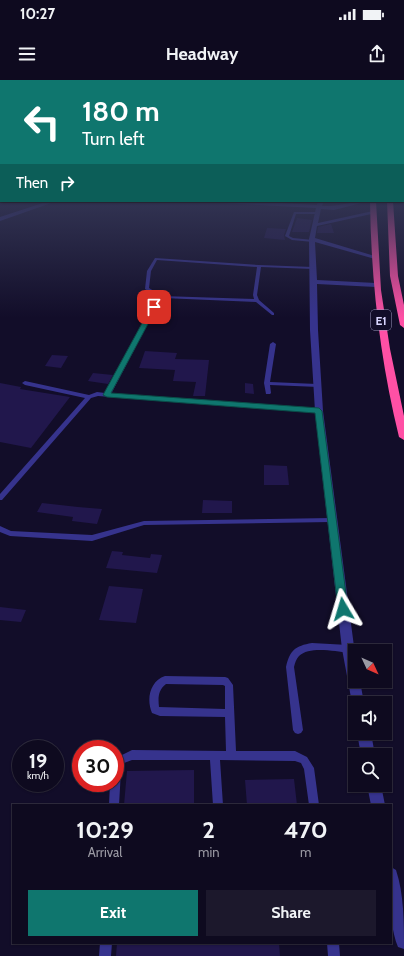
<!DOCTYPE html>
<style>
body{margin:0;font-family:Cabin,sans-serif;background:#1c182c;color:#f1f3f6;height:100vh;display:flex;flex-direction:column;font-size:15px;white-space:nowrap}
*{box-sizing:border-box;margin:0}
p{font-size:13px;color:#9b9aa4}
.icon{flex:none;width:22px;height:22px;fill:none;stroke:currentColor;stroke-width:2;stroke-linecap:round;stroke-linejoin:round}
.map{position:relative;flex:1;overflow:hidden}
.side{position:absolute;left:12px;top:724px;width:380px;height:140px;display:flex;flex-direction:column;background:#0e0a1f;border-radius:0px;box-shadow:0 1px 3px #0004,0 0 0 1px #2e2b3d}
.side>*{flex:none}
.top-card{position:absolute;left:0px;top:0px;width:404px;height:122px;box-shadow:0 1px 3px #0004,0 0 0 1px #2e2b3d;background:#0f766e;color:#fff;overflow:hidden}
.needle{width:26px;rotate:134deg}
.buttons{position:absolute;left:348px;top:564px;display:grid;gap:8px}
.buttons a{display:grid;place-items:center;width:44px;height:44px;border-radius:0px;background:#0e0a1f;box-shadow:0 1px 3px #0004,0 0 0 1px #2e2b3d;font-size:20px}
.speed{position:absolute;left:12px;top:660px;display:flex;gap:8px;font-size:20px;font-weight:700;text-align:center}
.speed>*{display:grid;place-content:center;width:52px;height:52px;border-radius:50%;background:#0e0a1f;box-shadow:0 1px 3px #0004,0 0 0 1px #2e2b3d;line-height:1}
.speed small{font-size:10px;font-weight:400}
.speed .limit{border:6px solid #d22;background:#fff;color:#111}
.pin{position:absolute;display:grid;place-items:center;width:34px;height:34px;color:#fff;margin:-17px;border-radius:8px;box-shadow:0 2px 6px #0006}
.me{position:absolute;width:44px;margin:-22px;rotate:353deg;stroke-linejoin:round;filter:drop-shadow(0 0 3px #0008)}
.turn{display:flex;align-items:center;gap:14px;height:84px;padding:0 16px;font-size:18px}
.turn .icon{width:52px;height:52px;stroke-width:2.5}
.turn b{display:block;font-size:28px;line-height:34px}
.then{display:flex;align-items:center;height:38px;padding:0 16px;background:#0003;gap:8px;font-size:15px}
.eta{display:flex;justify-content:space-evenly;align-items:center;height:68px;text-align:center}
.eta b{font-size:24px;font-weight:700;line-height:28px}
.action{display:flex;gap:8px;margin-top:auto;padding:8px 16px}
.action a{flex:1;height:46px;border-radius:0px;background:#0f766e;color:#fff;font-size:16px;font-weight:700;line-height:46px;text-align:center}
.action a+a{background:#1c182c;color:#f1f3f6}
.status{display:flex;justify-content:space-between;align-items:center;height:28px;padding:0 20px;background:#0e0a1f;direction:ltr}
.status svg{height:11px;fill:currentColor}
header{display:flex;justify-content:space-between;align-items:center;height:52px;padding:0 16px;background:#0e0a1f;font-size:18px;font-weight:700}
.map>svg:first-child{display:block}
.building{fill:#21174c}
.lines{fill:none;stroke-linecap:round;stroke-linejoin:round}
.service{fill:#36338d;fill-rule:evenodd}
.minor{fill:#36338d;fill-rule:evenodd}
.motorway{fill:#ff50a5;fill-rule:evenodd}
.route{fill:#0f766e;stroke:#0a4d48}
.labels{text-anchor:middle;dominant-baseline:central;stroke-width:3;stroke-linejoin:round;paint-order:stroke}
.shield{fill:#120d29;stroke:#9d99bf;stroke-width:1}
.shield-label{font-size:12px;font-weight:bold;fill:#d9d5ff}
</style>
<div class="status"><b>10:27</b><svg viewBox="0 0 49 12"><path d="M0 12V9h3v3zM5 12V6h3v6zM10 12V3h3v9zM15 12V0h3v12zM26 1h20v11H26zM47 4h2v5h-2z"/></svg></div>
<header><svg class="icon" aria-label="menu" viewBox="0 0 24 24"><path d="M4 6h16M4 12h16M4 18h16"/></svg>Headway<svg class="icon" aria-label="share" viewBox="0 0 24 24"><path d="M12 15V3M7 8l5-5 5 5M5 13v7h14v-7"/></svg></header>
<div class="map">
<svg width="404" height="876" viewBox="0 0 404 876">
<rect width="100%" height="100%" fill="#120d29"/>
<path class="building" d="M297,138L312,140L309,152H292Z
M331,144L334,153H317L318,147Z
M267,148L286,149L284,155L285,160L264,158Z
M145,271L177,273L175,279L209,280L205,316H193L196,302L173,301L175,290L139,288Z
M52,275L68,276L61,288L45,286Z
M93,293L113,295L108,304L88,301Z
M0,303L21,307L20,309L70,317L31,368L0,362Z
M245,303L253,304L254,314L245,313Z
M264,385L287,386L289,405H264Z
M203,420L232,421V433H202Z
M42,423L78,427L102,429L97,444L72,441L73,437L37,432Z
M112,471L123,472L122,475L150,478L151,474L162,475L157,493L106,488Z
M109,506L143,509L136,543L99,540Z
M0,527L26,530L21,542L0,540Z
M194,690V725H124L127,691Z
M294,699L297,725H247L245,700Z
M117,863H279L280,876H116Z"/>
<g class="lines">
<path class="service" d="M294,132H317L319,133L317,134H296L289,156L293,158L313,160V162L292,160L285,156Z
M155,178L259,185L313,187L315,188L313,189L261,187L257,215L259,220L274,233V235H272L256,222L163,218L156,228L111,314L319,329L322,331L319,333L98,316L91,318L2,420H0V414L85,318L25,305L22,303L25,301L89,315L97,312L105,313L152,227L159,219L158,217L145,209L147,191ZM157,180L257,187L253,215L254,219L162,216L149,208L151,191Z
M273,262L276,264L270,302L317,304L320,306L319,307L270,305L271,313L270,314H266L264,303L270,264Z
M331,438L335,440L331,442L144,445L92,461L10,456L0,452V446L11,451L92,455L144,441Z
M312,563L348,565L351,567L352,569L351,571L348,573C335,571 309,566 299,576C296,579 295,583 294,587L303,650L301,653L298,654L295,653L293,650L286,587C290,570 295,566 312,563Z
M165,596L225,597L228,598L233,605L236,671H295L307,677L314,688L319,725H309L304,689L301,683L295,681L220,680L223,725H213L210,680H132L124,683L121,691L119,725H109L110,703H115V682L118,677L132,670L226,671L225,637L160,636L152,633C146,619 150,601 165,596ZM166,604L223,605L225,606V629L159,627C158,618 158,610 166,604Z
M100,863H112L111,876H99Z
M327,863H339L340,876H328Z"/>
<path class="minor" d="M49,121H57L0,141V137Z
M218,121H246L317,125L318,121H324L322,126C338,127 353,121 369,121L334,130L321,129L318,143L373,131L376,133L317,146L315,158L378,177L375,179L315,162L317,200L376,203L379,205L376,207L317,204L318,250L323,331L355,574V601H360L364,623H355V628L352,623L342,569L315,331L310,250L309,159L316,128L221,123Z
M357,653H371L375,675H361Z
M367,705H381L385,725H371Z
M391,787L396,790C404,814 404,843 404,869L398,867C388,842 391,813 391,787Z"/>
<path class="motorway" d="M370,121H376L381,210L390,269L404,336V360L399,357C380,279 371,201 370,121Z
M387,121H393L398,196L404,225V248L400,245L390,196Z"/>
</g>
<linearGradient id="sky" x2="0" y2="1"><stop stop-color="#0a0717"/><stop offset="0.49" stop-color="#333554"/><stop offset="1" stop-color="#333554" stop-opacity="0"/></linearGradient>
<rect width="404" height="238" fill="url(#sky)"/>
<path class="route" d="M152,225L157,227L111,313L319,328L322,331L348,529L347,532L343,533L339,532L338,529L315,333L107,317L103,315Z"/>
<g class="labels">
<rect class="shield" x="371" y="230" width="20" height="20" rx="3"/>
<g class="shield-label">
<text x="381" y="240">E1</text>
</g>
</g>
</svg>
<div class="buttons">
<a><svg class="needle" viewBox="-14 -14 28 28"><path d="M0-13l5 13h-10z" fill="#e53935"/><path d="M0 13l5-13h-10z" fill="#9b9aa4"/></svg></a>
<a><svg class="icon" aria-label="sound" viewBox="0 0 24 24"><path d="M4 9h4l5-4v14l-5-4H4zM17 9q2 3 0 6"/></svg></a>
<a><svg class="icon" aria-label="search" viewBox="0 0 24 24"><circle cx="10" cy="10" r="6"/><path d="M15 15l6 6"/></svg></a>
</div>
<div class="speed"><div>19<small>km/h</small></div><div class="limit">30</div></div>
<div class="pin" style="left:154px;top:227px;background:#d93025"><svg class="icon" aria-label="arrive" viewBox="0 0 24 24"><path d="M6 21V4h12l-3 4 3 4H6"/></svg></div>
<svg class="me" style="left:343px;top:529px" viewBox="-20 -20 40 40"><path d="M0-17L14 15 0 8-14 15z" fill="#0f766e" stroke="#fff" stroke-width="4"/></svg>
<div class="top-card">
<div class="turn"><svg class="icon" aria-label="left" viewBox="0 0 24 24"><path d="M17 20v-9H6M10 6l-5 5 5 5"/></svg><div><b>180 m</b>Turn left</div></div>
<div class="then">Then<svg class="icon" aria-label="right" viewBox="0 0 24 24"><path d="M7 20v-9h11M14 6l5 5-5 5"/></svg></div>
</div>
<section class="side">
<div class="eta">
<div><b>10:29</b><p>Arrival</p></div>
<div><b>2</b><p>min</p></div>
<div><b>470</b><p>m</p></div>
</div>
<div class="action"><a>Exit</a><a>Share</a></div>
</section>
</div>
